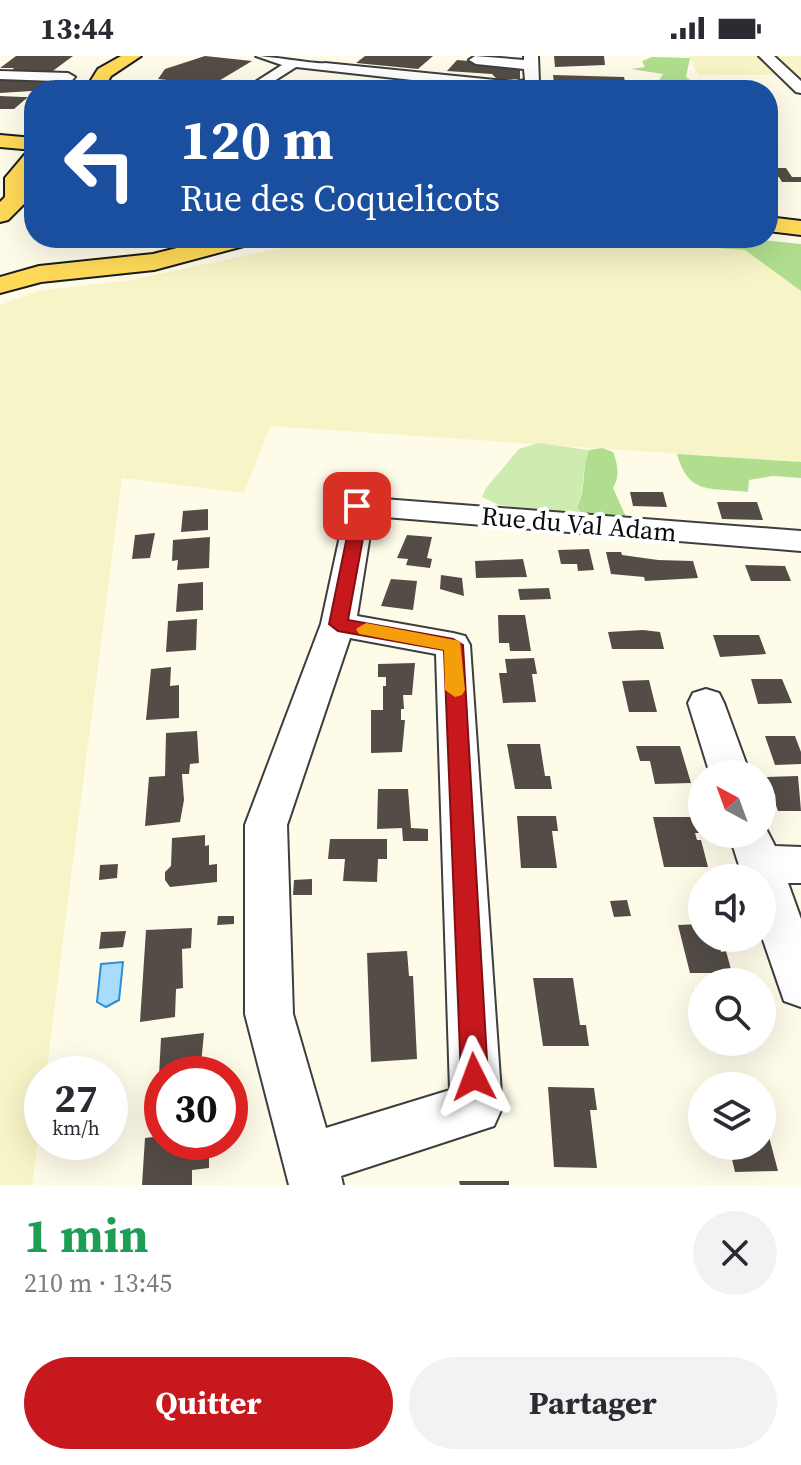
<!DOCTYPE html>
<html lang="fr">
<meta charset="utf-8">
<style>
body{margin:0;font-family:"Source Serif 4",serif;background:#f2f2f3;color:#2b2b33;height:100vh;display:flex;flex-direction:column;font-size:30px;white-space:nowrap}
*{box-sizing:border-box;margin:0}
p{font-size:26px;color:#7c7c81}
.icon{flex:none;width:44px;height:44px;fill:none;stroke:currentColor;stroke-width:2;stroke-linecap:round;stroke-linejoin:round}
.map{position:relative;height:1129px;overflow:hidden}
.details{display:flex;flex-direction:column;background:#fff;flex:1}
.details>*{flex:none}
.banner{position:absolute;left:24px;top:24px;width:754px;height:168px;border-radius:32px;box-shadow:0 8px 32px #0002;background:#1a4fa0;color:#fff;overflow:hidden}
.needle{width:52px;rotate:319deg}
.fabs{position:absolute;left:688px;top:704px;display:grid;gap:16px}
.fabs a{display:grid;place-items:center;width:88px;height:88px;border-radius:50%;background:#fff;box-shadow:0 8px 32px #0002;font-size:40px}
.speed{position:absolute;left:24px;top:1000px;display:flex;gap:16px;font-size:40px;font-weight:700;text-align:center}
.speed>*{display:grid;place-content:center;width:104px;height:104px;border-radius:50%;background:#fff;box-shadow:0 8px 32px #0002;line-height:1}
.speed small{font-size:20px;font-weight:400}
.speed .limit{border:12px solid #d22;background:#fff;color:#111}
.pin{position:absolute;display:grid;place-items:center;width:68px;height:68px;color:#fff;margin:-34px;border-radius:16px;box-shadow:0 4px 12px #0006}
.me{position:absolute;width:88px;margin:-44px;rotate:357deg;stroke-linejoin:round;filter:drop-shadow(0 0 6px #0008)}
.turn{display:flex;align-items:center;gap:28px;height:168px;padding:0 24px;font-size:36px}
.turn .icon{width:104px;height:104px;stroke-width:2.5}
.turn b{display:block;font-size:56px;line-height:68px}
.round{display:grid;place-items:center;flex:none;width:84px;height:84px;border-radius:42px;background:#f2f2f3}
.overview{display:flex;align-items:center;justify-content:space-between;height:136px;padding:0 24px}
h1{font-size:48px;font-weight:700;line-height:60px;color:#1e9e55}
.primary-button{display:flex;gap:16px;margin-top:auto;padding:16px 24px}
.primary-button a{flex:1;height:92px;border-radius:48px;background:#c6181d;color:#fff;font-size:32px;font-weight:700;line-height:92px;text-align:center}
.primary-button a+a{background:#f2f2f3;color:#2b2b33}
.status{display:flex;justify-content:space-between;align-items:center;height:56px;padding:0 40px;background:#fff;direction:ltr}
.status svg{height:22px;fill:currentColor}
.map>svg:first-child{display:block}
.farmland{fill:#f7f4c7}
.green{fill:#ceecb0}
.forest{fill:#b0de8e}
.water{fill:#a9dbfb;stroke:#298fd8;stroke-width:2}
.building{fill:#544c46}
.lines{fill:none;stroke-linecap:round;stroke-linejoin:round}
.minor-casing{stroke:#3e3e3e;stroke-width:4}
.major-casing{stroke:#1c1c1c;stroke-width:4}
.minor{fill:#fff;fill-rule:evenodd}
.major{fill:#ffda59;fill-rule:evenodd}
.route{fill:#c6181d;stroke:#811013;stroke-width:2}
.slow{fill:#f59e0b}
.labels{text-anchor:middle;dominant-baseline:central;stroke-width:8;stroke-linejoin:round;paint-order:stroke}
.street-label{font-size:26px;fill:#0b0b0b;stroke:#fff}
</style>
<div class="status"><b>13:44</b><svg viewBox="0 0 49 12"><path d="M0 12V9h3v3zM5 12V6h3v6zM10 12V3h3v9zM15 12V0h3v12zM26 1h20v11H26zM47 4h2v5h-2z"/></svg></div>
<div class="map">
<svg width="801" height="1129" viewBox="0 0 801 1129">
<rect width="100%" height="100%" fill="#fffbe9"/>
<path class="farmland" d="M689,0H801V39L780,19H698Z
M329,182H557L745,194L801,235V406L270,370L244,437L122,422L46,1018H42V1050L32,1129H0V249L38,235L130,224Z"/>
<path class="green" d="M538,387L589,394C581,413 586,431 577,451L581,459L499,449L482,441L486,432L519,393Z"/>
<path class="forest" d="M652,1L690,2L686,21L696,28L694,32L662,29L658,26L663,18L631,13L645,11L642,5Z
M640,182H742L801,188V235L745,194L642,187Z
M602,392L613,396C618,408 620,421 613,432L627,463L581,459L577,451C587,432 581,413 589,394Z
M677,398L801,406V422L773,420L749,424L748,436C710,431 689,440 677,398Z"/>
<path class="water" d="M123,906L119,944L106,951L97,946L101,908Z"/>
<path class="building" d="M16,0H73L50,17L10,16L14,12H0Z
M205,0L252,5L212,29L158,23L165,13Z
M365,0H433L418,13L356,7Z
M554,0H604L605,9L555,11Z
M457,4L520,9V23L498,24L492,18L447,15Z
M553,19L624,21L627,34L543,32L554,27Z
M4,21L38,22L35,24L40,25L60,22L47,34L0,37V24Z
M0,40L22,41H28L14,53H0Z
M773,112H786L792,121H801V126H782L779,121H772L770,117L776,118Z
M630,436H663L667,451L633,450Z
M717,446H757L763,464L722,463Z
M208,453V474L181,476L183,455Z
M155,477L150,502L132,503L135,479Z
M407,479L432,481L427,502L432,503L430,512L406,509L408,503L397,502Z
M210,481L209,512L177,514L178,504L172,505L173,484Z
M589,493L594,514L578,515L577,508H561L558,494Z
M606,496H621L622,499L658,504L693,505L698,522L645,525L644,521L611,518Z
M523,503L527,521L476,522L475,505Z
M745,509L785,510L791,525H751Z
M441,519L462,522L464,540L440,533Z
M391,523L417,525L413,554L381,550Z
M203,526V554L176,556L178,528Z
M549,532L551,543L520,544L518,533Z
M498,559H525L531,595H510L509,587H499Z
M197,563L196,594L166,596L168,565Z
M643,574L660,576L664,593H612L608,576Z
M713,579H759L766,598L720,601Z
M534,602L537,618H532L536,646L503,647L499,617H507L505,603Z
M415,607L412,639H403L404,653H401V664H405L402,696L371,697V654H383V630H386V621H378V608Z
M171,611L170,630L179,629V662L146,664L151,613Z
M751,623H782L792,647L758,648Z
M649,624L657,656H629L622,625Z
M197,675L199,707L190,708L189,718H182L184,744L180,766L145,770L149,721L165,720L166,677Z
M765,680H795L801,696V708L775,709Z
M507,688H540L545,720H550L552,733H515Z
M636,690H680L691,727L655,728L650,705H640Z
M798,720L801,755H778L766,721Z
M378,733H408L411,772L428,773V785H403L402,772L377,773Z
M517,760H556L558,775H552L557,812H521Z
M653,761H699L702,777H695L697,784H701L708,811H664Z
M205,779V790L209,789V809L217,808V826L170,831L165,824V816L171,810L172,782Z
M330,783H387V803H378L377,826L343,825L345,803H328Z
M118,808L117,822L99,824L100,809Z
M312,823V839H293L294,824Z
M627,844L631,860L614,861L610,845Z
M218,860H234V868L217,869Z
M702,868V882H721V896L726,895L732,917H690L678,869Z
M192,872L191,892L182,893L183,932L176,933L175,961L140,966L146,874Z
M126,875L123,891L99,893L101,876Z
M407,895L409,920H413L417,1003L371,1006L367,897Z
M533,922H573L580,969H586L589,990H543Z
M693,935H702V970H701Z
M204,977L200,1018H162V1039H158L161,982Z
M548,1031L594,1032L597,1054H590L597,1112L554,1111Z
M763,1058L778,1115L735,1116L729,1090H762Z
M162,1080V1086H177L176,1095L209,1092V1112L192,1114V1129H142L145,1082Z
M459,1125H509V1129H460Z"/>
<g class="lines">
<defs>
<path id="minor" d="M256,0C270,0 320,9 325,7L515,26L525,24L524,13L476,8L469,4L475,0L524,4V0H538L539,26L522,34H502L296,11L260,34H243L282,9Z
M759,0H774L801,25V37L796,36Z
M0,15L68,17L75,21L63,34H47L55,25L0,23Z
M357,441L801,475V495L373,460L357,560L453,577L465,580L470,589L502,1052L494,1070L341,1120L343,1129H289L245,958V769L321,568L343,466L342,450L346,444ZM350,582L436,598L450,1034L326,1072L293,958L287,769Z
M706,633L719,637L724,647L750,718H710L688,647L693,637Z
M762,765L775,790L801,791V827H788L801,863V951L784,945L762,881V822H743L729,778H762Z"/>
<path id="major" d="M121,0H141L111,20L103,34H85L98,13Z
M0,79L34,82V94L0,91Z
M34,96V115L27,123L29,143L8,164L0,166V146L5,141V122L26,97Z
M768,161L801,165V179L768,175Z
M217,182H259L255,187L154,214L41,226L0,237V221L39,210L153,198Z"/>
</defs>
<use href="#minor" class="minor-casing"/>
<use href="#major" class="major-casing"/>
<use href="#minor" class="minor"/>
<use href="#major" class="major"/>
</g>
<path class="route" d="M357,445L365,450L366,466L348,564L453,583L463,589L488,1021L484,1031L474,1035L465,1031L461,1021L444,594L338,575L329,568L350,466L349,450Z"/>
<path class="slow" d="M366,567L460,585L465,634L462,639L455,641L445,634L444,594L359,578L356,573Z"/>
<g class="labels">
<g class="street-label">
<text transform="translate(579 468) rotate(5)">Rue du Val Adam</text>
</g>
</g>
</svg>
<div class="fabs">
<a><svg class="needle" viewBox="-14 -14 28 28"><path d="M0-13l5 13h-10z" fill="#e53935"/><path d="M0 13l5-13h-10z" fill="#7c7c81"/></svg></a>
<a><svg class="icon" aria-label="sound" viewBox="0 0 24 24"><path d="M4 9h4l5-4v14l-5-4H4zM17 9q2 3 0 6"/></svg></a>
<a><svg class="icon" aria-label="search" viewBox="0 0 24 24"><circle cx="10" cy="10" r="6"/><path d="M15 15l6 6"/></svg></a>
<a><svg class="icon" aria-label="layers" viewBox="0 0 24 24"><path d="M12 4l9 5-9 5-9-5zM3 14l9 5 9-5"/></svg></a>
</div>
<div class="speed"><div>27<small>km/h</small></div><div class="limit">30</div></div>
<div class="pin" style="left:357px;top:450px;background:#d93025"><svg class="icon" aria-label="arrive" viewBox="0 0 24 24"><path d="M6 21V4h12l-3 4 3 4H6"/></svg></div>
<svg class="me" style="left:474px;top:1021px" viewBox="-20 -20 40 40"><path d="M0-17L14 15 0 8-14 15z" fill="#c6181d" stroke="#fff" stroke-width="4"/></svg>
<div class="banner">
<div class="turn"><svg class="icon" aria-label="left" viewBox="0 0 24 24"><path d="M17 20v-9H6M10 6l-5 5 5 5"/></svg><div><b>120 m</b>Rue des Coquelicots</div></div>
</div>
</div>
<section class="details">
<div class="overview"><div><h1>1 min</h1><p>210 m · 13:45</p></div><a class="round"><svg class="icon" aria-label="close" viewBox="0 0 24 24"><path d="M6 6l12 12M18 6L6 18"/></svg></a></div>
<div class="primary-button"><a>Quitter</a><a>Partager</a></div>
</section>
